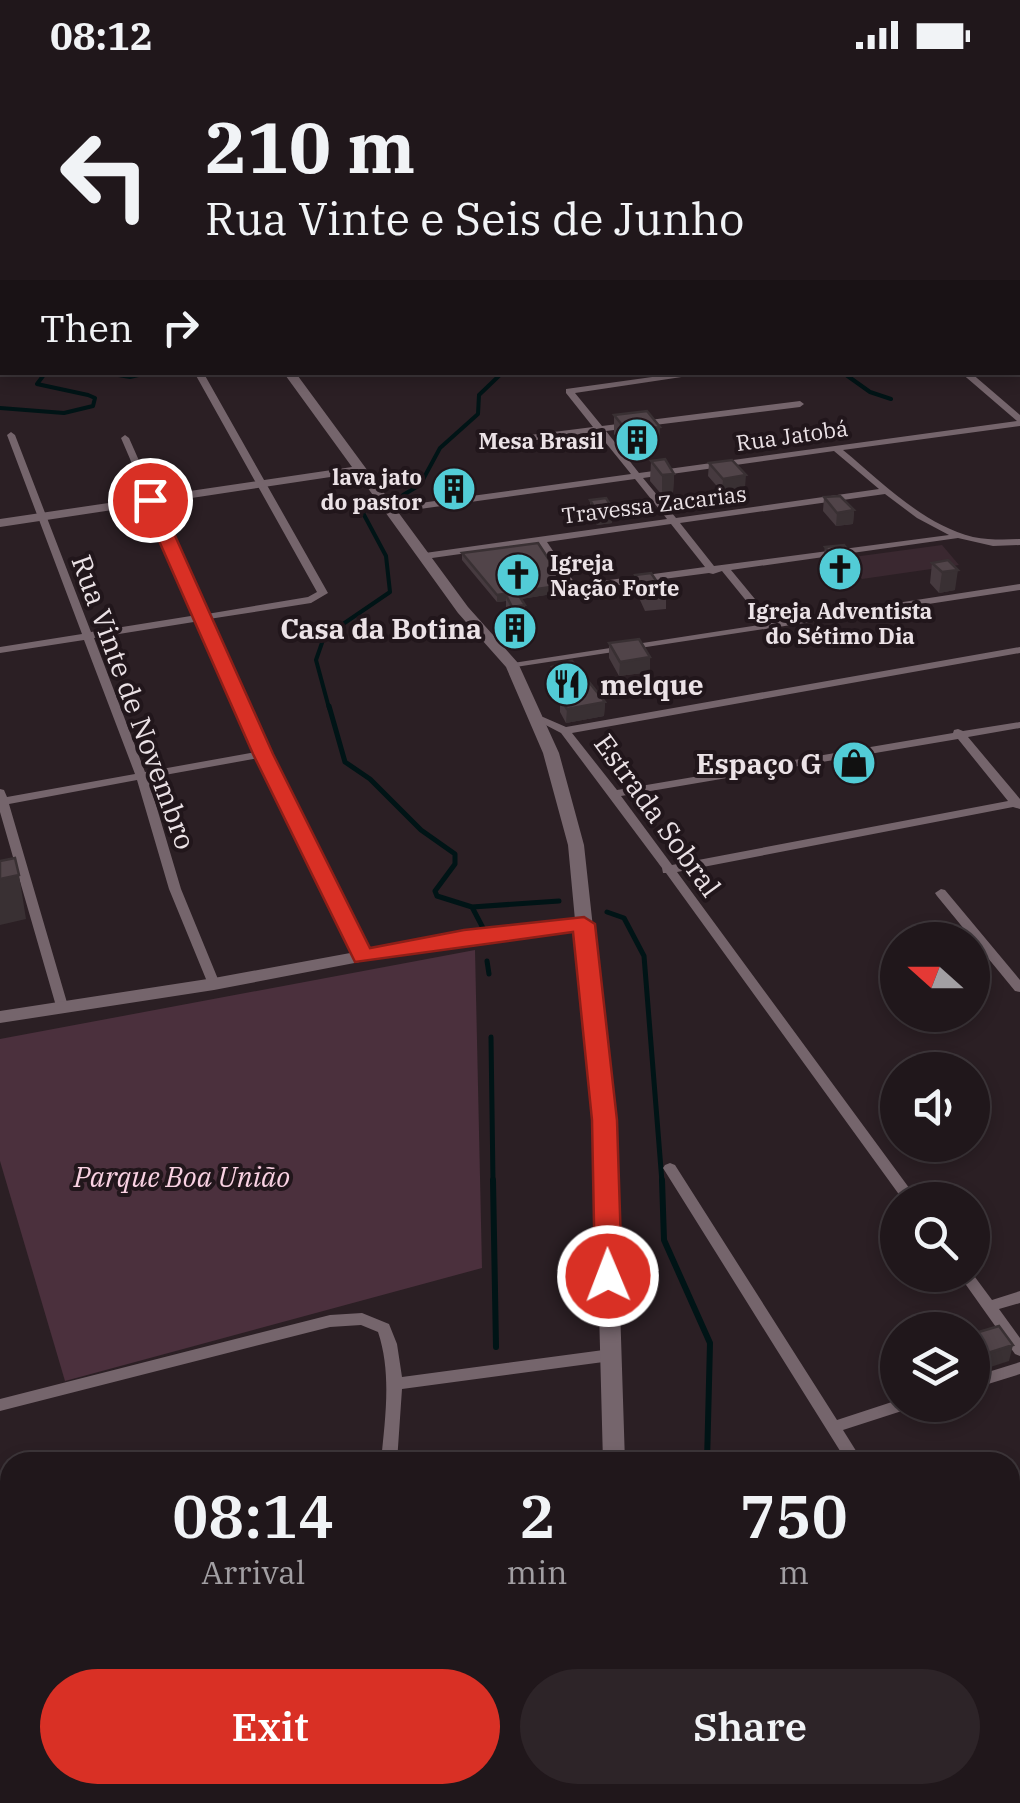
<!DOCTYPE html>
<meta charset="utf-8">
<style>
body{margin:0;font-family:"IBM Plex Serif",serif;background:#2d2428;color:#f1f3f6;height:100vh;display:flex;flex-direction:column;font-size:38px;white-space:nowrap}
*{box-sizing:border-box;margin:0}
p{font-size:32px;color:#a29fa3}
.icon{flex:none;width:55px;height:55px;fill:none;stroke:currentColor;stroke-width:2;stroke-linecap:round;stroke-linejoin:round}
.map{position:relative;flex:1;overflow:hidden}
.sheet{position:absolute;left:0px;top:1382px;width:1020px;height:352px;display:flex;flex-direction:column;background:#20171b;border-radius:30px 30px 0 0;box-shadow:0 5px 15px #0003,0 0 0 2px #3d363a}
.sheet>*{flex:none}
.banner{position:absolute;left:0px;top:0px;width:1020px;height:305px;box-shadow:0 5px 15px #0003,0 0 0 2px #3d363a;background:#20171b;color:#f1f3f6;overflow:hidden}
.needle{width:65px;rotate:291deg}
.fabs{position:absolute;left:880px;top:852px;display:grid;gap:20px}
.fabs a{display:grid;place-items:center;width:110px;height:110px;border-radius:50%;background:#20171b;box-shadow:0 5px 15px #0003,0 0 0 2px #3d363a;font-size:50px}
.pin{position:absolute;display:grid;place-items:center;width:85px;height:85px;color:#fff;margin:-42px;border:5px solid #fff;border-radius:50%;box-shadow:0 2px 10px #0007}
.me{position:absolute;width:110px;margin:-55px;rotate:359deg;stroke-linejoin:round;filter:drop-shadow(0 0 8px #0008)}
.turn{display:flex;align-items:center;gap:35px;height:210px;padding:0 40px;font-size:45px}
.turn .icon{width:130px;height:130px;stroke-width:2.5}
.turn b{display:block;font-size:70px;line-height:85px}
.then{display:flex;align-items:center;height:95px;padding:0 40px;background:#0003;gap:20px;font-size:38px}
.eta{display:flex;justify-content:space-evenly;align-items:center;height:170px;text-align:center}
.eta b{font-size:60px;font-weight:600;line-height:70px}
.button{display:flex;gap:20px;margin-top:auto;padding:20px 40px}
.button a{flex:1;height:115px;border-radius:60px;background:#d93025;color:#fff;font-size:40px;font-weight:600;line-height:115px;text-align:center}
.button a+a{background:#2d2428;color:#f1f3f6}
.status{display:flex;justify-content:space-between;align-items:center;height:70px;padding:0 50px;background:#20171b;direction:ltr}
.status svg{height:28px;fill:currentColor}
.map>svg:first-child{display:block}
.built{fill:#3a2830}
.green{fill:#4b303d}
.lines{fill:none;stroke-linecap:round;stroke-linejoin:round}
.stream-far2{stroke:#001416;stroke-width:4}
.stream-far1{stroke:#001416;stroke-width:5}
.stream{stroke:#001416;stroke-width:6}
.river{fill:#001416;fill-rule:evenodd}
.minor{fill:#75656c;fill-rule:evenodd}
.tertiary{fill:#75656c;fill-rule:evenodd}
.wall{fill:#463a3f}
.shaded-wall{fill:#393033}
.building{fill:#514449;stroke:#393033;stroke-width:2.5}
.route{fill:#d93025;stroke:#8d1f18;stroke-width:2.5}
.labels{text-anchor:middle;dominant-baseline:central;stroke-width:8;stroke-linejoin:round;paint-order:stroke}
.far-street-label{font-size:22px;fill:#ebe2e6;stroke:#21161b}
.far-poi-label{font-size:22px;font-weight:bold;fill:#ebe2e6;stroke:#21161b;text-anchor:end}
.poi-label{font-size:28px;font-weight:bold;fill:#ebe2e6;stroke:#21161b;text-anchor:end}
.street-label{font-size:28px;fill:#ebe2e6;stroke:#21161b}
.park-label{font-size:28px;font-style:italic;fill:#fad2e3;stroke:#21161b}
</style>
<div class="status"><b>08:12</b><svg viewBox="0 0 49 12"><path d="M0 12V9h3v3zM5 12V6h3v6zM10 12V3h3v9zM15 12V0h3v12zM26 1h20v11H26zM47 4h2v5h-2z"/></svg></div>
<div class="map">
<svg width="1020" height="1733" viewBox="0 0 1020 1733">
<rect width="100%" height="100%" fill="#2b1f24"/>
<path class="built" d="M942,475L959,495L862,509L846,488Z"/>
<path class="green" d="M475,880L482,1198L65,1311L0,1091V969Z"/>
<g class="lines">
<path class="stream-far2" d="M101,302L130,307L151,302
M842,302L870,322L891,329
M0,338L64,343L93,336L95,328L88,325L37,314L46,302
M403,425L420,415L440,378L478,344L479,325L503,302
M329,638L316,590L324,567L390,522L386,486L363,443L368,434"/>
<path class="stream-far1" d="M329,636L345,692L370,709L421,760L455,784V794L435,821L437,826L472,837L559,831
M472,837L483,858
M607,842L624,848L644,886L662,1112
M487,891L489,904
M491,967L493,1112"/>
<path class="stream" d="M493,1110L496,1277
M662,1110L664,1170L710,1273L707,1392
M733,1725L738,1733"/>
<path class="river" d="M773,0H790L791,2H775Z
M1018,138L1020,139V150L1018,149Z"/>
<path class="minor" d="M20,0H26L27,2H21Z
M208,0H215L213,2H207Z
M336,0H437L434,2H339Z
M1018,12L1020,13V18L1018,17Z
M0,45H2V49H0Z
M0,74H2V78H0Z
M0,106H2V110H0Z
M0,141H2V145H0Z
M0,179H2V183H0Z
M0,212H2V216H0Z
M0,262H2V266H0Z
M194,302H203L328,523L311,533L209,549L269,684L369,887L363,891L357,887L259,688L148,708L181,819L220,914L214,918L208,914L169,819L137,710L9,734L68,936L62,940L56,936L0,742V719L4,720L7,727L135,704L84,570L0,583V577L82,564L7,365L11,362L15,365L91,562L197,545L121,368L125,365L129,368L207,544L308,527L317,522ZM200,551L256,682L145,702L94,568Z
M292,302H316L289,307L288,305Z
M688,302H715L575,323L602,356L800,331L804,334L800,337L606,361L639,403L1017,351L960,302H970L1020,345V356L843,380C882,412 922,454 973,467C989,470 1004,470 1020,469V475L993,476L958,468L731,500L774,552L1020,514V520L509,598L508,596L513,593L765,554L722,501L713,504L709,503L580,520L566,516L538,473L425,489L420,486L425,483L667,449L635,409L391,443L386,440L391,437L631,404L597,362L490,376L486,373L490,370L593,357L566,323V319ZM834,381L879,419L676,448L643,408ZM885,424L917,448L949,465L714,496L680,453ZM671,454L705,497L580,514L574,512L547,472Z
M1020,577V583L572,663L617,720L953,663L954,660L958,659L963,661L1020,652V658L968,667L1020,729V739L1013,737L677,802L918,1130H903L666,803H663L662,798L561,663L534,649L535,647H543L566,657ZM958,669L1008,731L672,795L621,726Z
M941,819L945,820L1020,910V922L1015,921L937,826L935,823Z
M670,1093L675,1095L837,1350L898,1330V1335H910L908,1339L843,1360L863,1392H847L663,1098L665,1095Z
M972,1203L992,1230L1020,1221V1233L999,1239L1020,1268V1286L1015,1284L959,1205H972Z
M362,1243L389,1254L397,1274L402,1307L611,1279L616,1281L619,1285L616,1289L611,1291L402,1319L397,1392H381C385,1348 392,1304 378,1262L361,1255L330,1257L0,1341V1329L330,1245Z
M1020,1292V1304L972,1319V1307Z
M1010,1645C1020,1650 1020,1665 1020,1678C1006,1673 1010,1658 1010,1645Z
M10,1719V1725H37L35,1731L29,1733H0V1720Z
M363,1725H381V1733H363Z"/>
<path class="tertiary" d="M0,21H2V27H0Z
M283,302H295L468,537L518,593L559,683L584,775L614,1050L625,1392H603L594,1050L576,860L464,872L214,920L0,953V941L214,908L464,862L575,850L568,775L543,683L506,597L458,543L357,403L0,457V449L352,397Z
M612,1725H638V1733H612Z"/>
</g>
<path class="wall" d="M186,0H206L205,2H186Z
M614,345L659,376L627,381L614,364Z
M651,391L674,404L673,423L662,425L650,411Z
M709,393L745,418L722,422L708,406Z
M824,427L854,440L853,454L836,456L823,441Z
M590,430L612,453L597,455L590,443Z
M825,477L858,494L856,507L837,510L823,491Z
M462,483L563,511L571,514V521L521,529L525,562L512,564L506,553V531L497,532L462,490Z
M948,490L955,520L939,523L930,513L932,493Z
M635,505L666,525V539L645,541L635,519Z
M609,573L650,587V602L619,606L609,588Z
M552,597L605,632L604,646L566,653L560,642V628L564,627L551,611Z"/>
<path class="shaded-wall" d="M660,357L659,376L627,381V361Z
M674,404L673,423L662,425V405Z
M746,405L745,418L722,422L723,409Z
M613,439L612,453L597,455V442Z
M854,440L853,454L836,456L837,443Z
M858,494L856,507L837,510L839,496Z
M958,500L955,520L939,523L942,502Z
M571,514V521L508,531L506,525V531L497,532V525Z
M525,535V562L512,564V537Z
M650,587V602L619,606L620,592Z
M605,632L604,646L566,653L567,639Z
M19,805L26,849L0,855V809Z
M1013,1275L1009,1291L972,1303V1288Z"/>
<path class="building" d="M305,0H323L322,2H305Z
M647,341L660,357L627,361L614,345Z
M665,389L674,404L662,405L651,391Z
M732,390L746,405L723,409L709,393Z
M840,426L854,440L837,443L824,427Z
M606,428L613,439L597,442L590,430Z
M538,473L563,511L571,514L497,525L462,483Z
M844,475L858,494L839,496L825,477Z
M948,490L958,500L942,502L932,493Z
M651,503L666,525L645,527L635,505Z
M518,524L525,535L512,537L506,525Z
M639,569L650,587L620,592L609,573Z
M572,591L605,632L567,639L560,628L575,625L552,597Z
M15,788L19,805L0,809V791Z
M999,1256L1013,1275L972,1288V1264Z"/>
<path class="route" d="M150,425L159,430L273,684L370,878L464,860L584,847L595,854L617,1050L622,1206L618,1214H599L595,1206L592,1050L573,862L355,892L253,684L141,430Z"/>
<defs>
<symbol id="building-disc" viewBox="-11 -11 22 22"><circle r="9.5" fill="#52ccd6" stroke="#21161b"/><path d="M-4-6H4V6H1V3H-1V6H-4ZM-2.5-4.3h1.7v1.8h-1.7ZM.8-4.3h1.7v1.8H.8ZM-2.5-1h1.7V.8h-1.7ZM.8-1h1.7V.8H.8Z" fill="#111"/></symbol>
<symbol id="church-disc" viewBox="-11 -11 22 22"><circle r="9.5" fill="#52ccd6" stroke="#21161b"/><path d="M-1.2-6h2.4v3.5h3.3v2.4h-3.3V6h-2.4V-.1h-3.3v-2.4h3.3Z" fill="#111"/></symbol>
<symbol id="restaurant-disc" viewBox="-11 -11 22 22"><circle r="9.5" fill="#52ccd6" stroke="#21161b"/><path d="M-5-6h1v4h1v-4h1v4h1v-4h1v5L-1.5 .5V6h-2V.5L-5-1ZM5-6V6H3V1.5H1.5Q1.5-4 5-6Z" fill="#111"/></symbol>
<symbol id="shop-disc" viewBox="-11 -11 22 22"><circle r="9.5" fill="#52ccd6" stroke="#21161b"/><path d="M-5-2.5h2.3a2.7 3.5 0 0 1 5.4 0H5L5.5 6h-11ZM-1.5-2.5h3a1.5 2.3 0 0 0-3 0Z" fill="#111"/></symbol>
</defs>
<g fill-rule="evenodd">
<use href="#building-disc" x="612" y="345" width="50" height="50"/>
<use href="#building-disc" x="429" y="394" width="50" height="50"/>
<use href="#church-disc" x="815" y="474" width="50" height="50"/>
<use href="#church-disc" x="493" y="480" width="50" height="50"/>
<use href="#building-disc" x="490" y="533" width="50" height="50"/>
<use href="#restaurant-disc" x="542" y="589" width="50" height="50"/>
<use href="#shop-disc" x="829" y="668" width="50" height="50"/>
</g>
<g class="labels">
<g class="far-street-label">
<text transform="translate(792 365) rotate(-8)">Rua Jatobá</text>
<text transform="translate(654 434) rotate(-7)">Travessa Zacarias</text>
</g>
<g class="far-poi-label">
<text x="604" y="370">Mesa Brasil</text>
<text x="422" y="406">lava jato<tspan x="422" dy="25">do pastor</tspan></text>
<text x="550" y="492" text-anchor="start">Igreja<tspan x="550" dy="25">Nação Forte</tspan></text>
<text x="840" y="540" text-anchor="middle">Igreja Adventista<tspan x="840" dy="25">do Sétimo Dia</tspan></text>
</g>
<g class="poi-label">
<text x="482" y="558">Casa da Botina</text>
<text x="600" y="614" text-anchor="start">melque</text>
<text x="822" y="693">Espaço G</text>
</g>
<g class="street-label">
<text transform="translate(134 632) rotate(70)">Rua Vinte de Novembro</text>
<text transform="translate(658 745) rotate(54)">Estrada Sobral</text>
</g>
<g class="park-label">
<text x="182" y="1106">Parque Boa União</text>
</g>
</g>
</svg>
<div class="fabs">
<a><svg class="needle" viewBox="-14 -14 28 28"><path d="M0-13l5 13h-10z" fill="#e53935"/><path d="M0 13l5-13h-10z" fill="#a29fa3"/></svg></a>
<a><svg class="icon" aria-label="sound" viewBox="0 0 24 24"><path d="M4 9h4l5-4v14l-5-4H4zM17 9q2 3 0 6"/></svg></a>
<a><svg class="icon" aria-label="search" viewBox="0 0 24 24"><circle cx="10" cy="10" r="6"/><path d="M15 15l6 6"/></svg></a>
<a><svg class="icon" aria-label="layers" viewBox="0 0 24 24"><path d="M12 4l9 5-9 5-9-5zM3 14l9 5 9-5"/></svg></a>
</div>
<div class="pin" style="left:150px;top:430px;background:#d93025"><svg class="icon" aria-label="arrive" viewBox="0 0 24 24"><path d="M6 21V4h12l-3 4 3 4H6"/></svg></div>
<svg class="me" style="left:608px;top:1206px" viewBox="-20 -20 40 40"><circle r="17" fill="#d93025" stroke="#fff" stroke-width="3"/><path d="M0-11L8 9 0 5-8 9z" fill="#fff"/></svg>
<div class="banner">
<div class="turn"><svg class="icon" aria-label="left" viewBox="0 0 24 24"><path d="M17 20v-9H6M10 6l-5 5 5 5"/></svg><div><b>210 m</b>Rua Vinte e Seis de Junho</div></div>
<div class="then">Then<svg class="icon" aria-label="right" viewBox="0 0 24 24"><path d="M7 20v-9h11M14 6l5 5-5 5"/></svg></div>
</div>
<section class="sheet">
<div class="eta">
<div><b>08:14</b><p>Arrival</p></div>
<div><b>2</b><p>min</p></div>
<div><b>750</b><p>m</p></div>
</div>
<div class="button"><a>Exit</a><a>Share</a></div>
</section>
</div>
